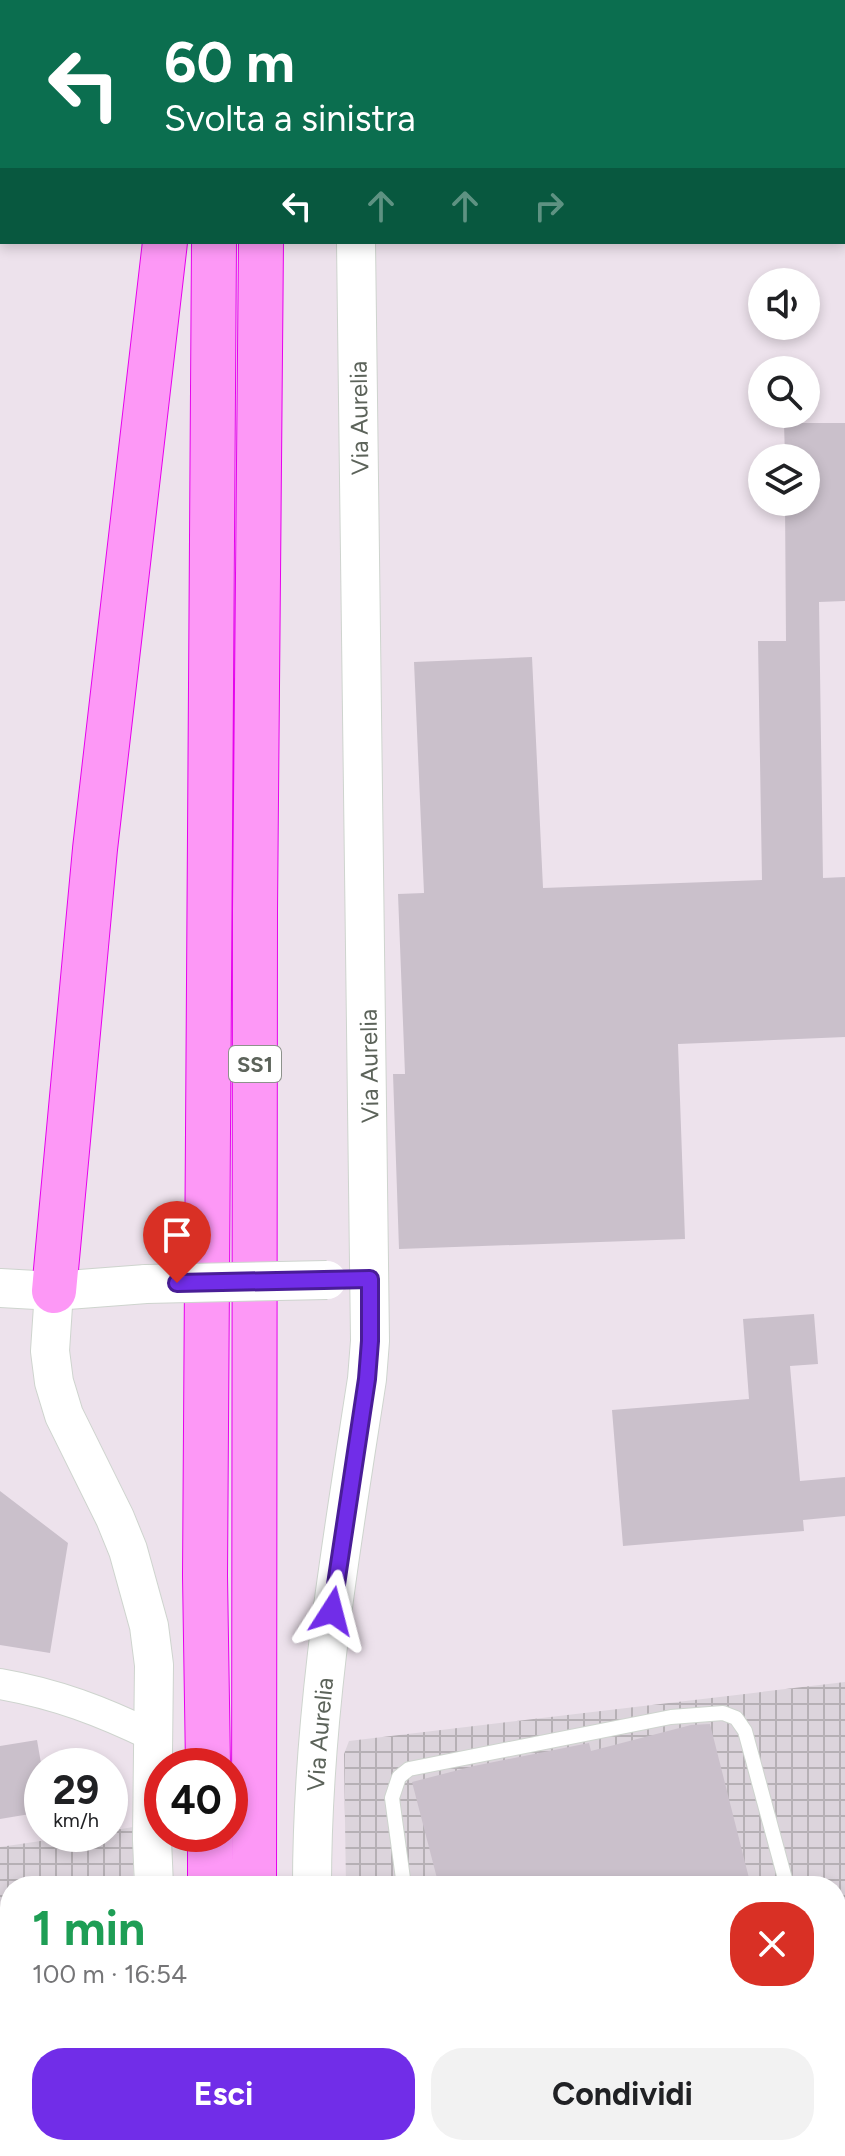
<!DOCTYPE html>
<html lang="it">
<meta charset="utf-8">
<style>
body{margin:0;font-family:Figtree,sans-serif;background:#f2f2f2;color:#202124;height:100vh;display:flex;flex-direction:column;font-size:30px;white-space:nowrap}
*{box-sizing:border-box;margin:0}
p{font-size:26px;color:#757577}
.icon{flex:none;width:44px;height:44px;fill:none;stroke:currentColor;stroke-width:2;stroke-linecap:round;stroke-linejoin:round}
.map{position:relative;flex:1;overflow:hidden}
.panel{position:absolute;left:0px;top:1876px;width:846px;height:280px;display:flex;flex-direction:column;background:#fff;border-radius:32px 32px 0 0;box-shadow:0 4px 12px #0003}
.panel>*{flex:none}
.hud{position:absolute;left:0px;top:0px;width:846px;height:244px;box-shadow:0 4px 12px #0003;background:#0b6e4f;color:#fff;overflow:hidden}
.fabs{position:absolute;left:748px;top:268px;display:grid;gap:16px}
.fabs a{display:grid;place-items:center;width:72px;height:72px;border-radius:50%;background:#fff;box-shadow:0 4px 12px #0003;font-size:40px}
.speed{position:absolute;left:24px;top:1748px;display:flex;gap:16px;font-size:40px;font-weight:700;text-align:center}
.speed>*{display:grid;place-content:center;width:104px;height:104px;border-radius:50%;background:#fff;box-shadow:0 4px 12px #0003;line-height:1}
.speed small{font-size:20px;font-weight:400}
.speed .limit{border:12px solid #d22;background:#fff;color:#111}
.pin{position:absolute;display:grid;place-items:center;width:68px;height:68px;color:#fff;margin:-82px -34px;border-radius:50% 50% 50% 0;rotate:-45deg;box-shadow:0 0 8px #0007}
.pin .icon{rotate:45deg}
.me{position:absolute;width:88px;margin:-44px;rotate:9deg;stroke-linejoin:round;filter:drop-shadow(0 0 6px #0008)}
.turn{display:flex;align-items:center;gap:28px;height:168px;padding:0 32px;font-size:36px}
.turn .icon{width:104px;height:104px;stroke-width:2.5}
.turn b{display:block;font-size:56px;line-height:68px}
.lanes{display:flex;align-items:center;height:76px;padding:0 32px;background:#0003;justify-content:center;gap:40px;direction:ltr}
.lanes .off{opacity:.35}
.round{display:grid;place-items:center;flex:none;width:84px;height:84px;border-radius:32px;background:#f2f2f2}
.head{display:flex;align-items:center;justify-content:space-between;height:136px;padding:0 32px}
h1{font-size:48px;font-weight:700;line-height:60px;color:#1e9e55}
.action{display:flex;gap:16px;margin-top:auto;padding:16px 32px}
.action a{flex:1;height:92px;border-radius:32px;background:#712de8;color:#fff;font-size:32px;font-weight:700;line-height:92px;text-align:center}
.action a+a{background:#f2f2f2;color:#202124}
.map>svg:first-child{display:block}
.industrial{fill:url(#industrial-grid)}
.building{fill:#cac0cb}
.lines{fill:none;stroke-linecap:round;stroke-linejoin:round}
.service-casing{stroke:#ced4ce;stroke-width:16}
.minor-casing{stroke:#ced4ce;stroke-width:32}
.tertiary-casing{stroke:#ced4ce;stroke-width:40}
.trunk-casing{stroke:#e602ed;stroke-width:46}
.service{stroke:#fff;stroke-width:14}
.minor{stroke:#fff;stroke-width:30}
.tertiary{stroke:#fff;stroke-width:38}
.trunk{stroke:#fd98f6;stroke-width:44}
.tertiary-bridge-casing{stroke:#ced4ce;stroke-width:40;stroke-linecap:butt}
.tertiary-bridge{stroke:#fff;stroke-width:38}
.route-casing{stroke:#491d97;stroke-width:20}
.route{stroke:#712de8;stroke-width:14}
.labels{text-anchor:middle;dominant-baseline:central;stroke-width:6;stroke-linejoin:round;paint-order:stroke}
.shield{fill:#fff;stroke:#8d928c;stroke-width:2}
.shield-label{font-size:22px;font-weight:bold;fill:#5c635a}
.street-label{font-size:24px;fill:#5c635a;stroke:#fff}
</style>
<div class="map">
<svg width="845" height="2156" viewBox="0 0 845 2156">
<defs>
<pattern id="industrial-grid" width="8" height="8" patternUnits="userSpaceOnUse" patternTransform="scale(2)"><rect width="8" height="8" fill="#dcd4dc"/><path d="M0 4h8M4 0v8" fill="none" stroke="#b6b0b5"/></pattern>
</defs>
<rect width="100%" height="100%" fill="#ede2ec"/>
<path class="industrial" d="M845,1682V2116L836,2124V1886H346L344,1754L349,1741Z
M133,1827V1886H10V2146H130L129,2156H0V1847L88,1834H110V1831Z
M360,2146H813L802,2156H361Z"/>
<path class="building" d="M784,423H845V601L819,602L823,878L845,877V1037L678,1044L685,1239L399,1249L393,1074H405L398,894L424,893L414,662L532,657L543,888L762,880L758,641H786L785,502H806V458H785Z
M814,1314L818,1364L790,1366L800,1481L845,1477V1516L803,1520L804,1531L623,1546L612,1410L749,1399L743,1319Z
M0,1491L68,1543L50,1653L0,1645Z
M710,1724L751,1886H439L412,1782L474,1766L589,1743L591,1751L691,1725Z
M37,1740L42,1769V1812L0,1819V1746Z"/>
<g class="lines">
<defs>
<path id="service" d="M404,1886L392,1798L399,1777L409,1769L671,1717L723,1713L736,1718L745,1731L787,1886
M0,2090L10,2088
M441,2146L443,2156
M782,2156L788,2146"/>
<path id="minor" d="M0,1684C57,1694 101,1711 153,1736
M843,2156L845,2154"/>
<g id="tertiary">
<path d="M352,0V2"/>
<path d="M0,1288L54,1291L146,1284"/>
<path d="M54,1291L50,1351L54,1382L64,1415L115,1518L128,1550L149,1626L154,1665L152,1840L154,1886"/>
<path id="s1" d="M312,1886C312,1715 341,1547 367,1379L370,1341L356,242"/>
<path d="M330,2146L332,2156"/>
<path d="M168,2156L169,2146"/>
</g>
<path id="trunk" d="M180,2L181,0
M216,2V0
M263,2V0
M54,1291L95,849L165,242
M208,1766L205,1576L214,242
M210,1834V1886
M254,1886L255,910L261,242
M223,2146L224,2156
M268,2146L269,2156"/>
</defs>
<use href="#service" class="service-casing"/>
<use href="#minor" class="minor-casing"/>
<use href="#tertiary" class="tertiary-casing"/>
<use href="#trunk" class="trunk-casing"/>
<use href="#service" class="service"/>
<use href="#minor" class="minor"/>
<use href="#tertiary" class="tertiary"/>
<use href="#trunk" class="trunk"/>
<defs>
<path id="tertiary-bridge" d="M146,1284L327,1280"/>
</defs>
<use href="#tertiary-bridge" class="tertiary-bridge-casing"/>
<use href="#tertiary-bridge" class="tertiary-bridge"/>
</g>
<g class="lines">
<defs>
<path id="route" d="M177,1283L370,1279V1341L367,1379L332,1611"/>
</defs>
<use href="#route" class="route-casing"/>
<use href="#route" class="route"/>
</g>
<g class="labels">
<rect class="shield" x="229" y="1046" width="52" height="36" rx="6"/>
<g class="shield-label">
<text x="255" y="1064">SS1</text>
</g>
<g class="street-label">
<text transform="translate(359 418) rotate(-91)">Via Aurelia</text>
<text transform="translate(369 1066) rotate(-91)">Via Aurelia</text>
<text stroke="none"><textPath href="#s1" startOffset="152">Via Aurelia</textPath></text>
</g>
</g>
</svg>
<div class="fabs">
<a><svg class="icon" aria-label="sound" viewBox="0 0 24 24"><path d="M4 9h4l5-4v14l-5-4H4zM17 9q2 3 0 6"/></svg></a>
<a><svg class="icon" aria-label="search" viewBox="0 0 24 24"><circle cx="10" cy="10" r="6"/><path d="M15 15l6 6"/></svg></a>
<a><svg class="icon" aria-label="layers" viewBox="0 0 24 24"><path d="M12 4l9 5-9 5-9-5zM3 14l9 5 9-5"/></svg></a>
</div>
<div class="speed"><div>29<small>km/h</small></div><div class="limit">40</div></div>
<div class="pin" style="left:177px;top:1283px;background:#d93025"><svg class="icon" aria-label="arrive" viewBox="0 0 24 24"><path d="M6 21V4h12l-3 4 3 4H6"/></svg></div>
<svg class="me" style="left:332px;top:1611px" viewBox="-20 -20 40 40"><path d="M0-17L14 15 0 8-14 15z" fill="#712de8" stroke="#fff" stroke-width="4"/></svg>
<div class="hud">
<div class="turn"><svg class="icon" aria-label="left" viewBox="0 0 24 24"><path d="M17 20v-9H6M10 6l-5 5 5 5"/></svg><div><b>60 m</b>Svolta a sinistra</div></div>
<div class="lanes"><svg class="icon" aria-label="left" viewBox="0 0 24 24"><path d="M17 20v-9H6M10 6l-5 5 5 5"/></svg><svg class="icon off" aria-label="ahead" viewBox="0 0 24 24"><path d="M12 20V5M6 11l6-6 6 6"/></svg><svg class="icon off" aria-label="ahead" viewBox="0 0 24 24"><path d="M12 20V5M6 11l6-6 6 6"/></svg><svg class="icon off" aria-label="right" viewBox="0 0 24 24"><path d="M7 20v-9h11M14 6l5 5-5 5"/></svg></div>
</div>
<section class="panel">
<div class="head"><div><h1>1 min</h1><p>100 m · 16:54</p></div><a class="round" style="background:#d93025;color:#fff"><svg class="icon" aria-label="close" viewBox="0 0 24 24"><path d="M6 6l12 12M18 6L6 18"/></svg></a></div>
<div class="action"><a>Esci</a><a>Condividi</a></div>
</section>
</div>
